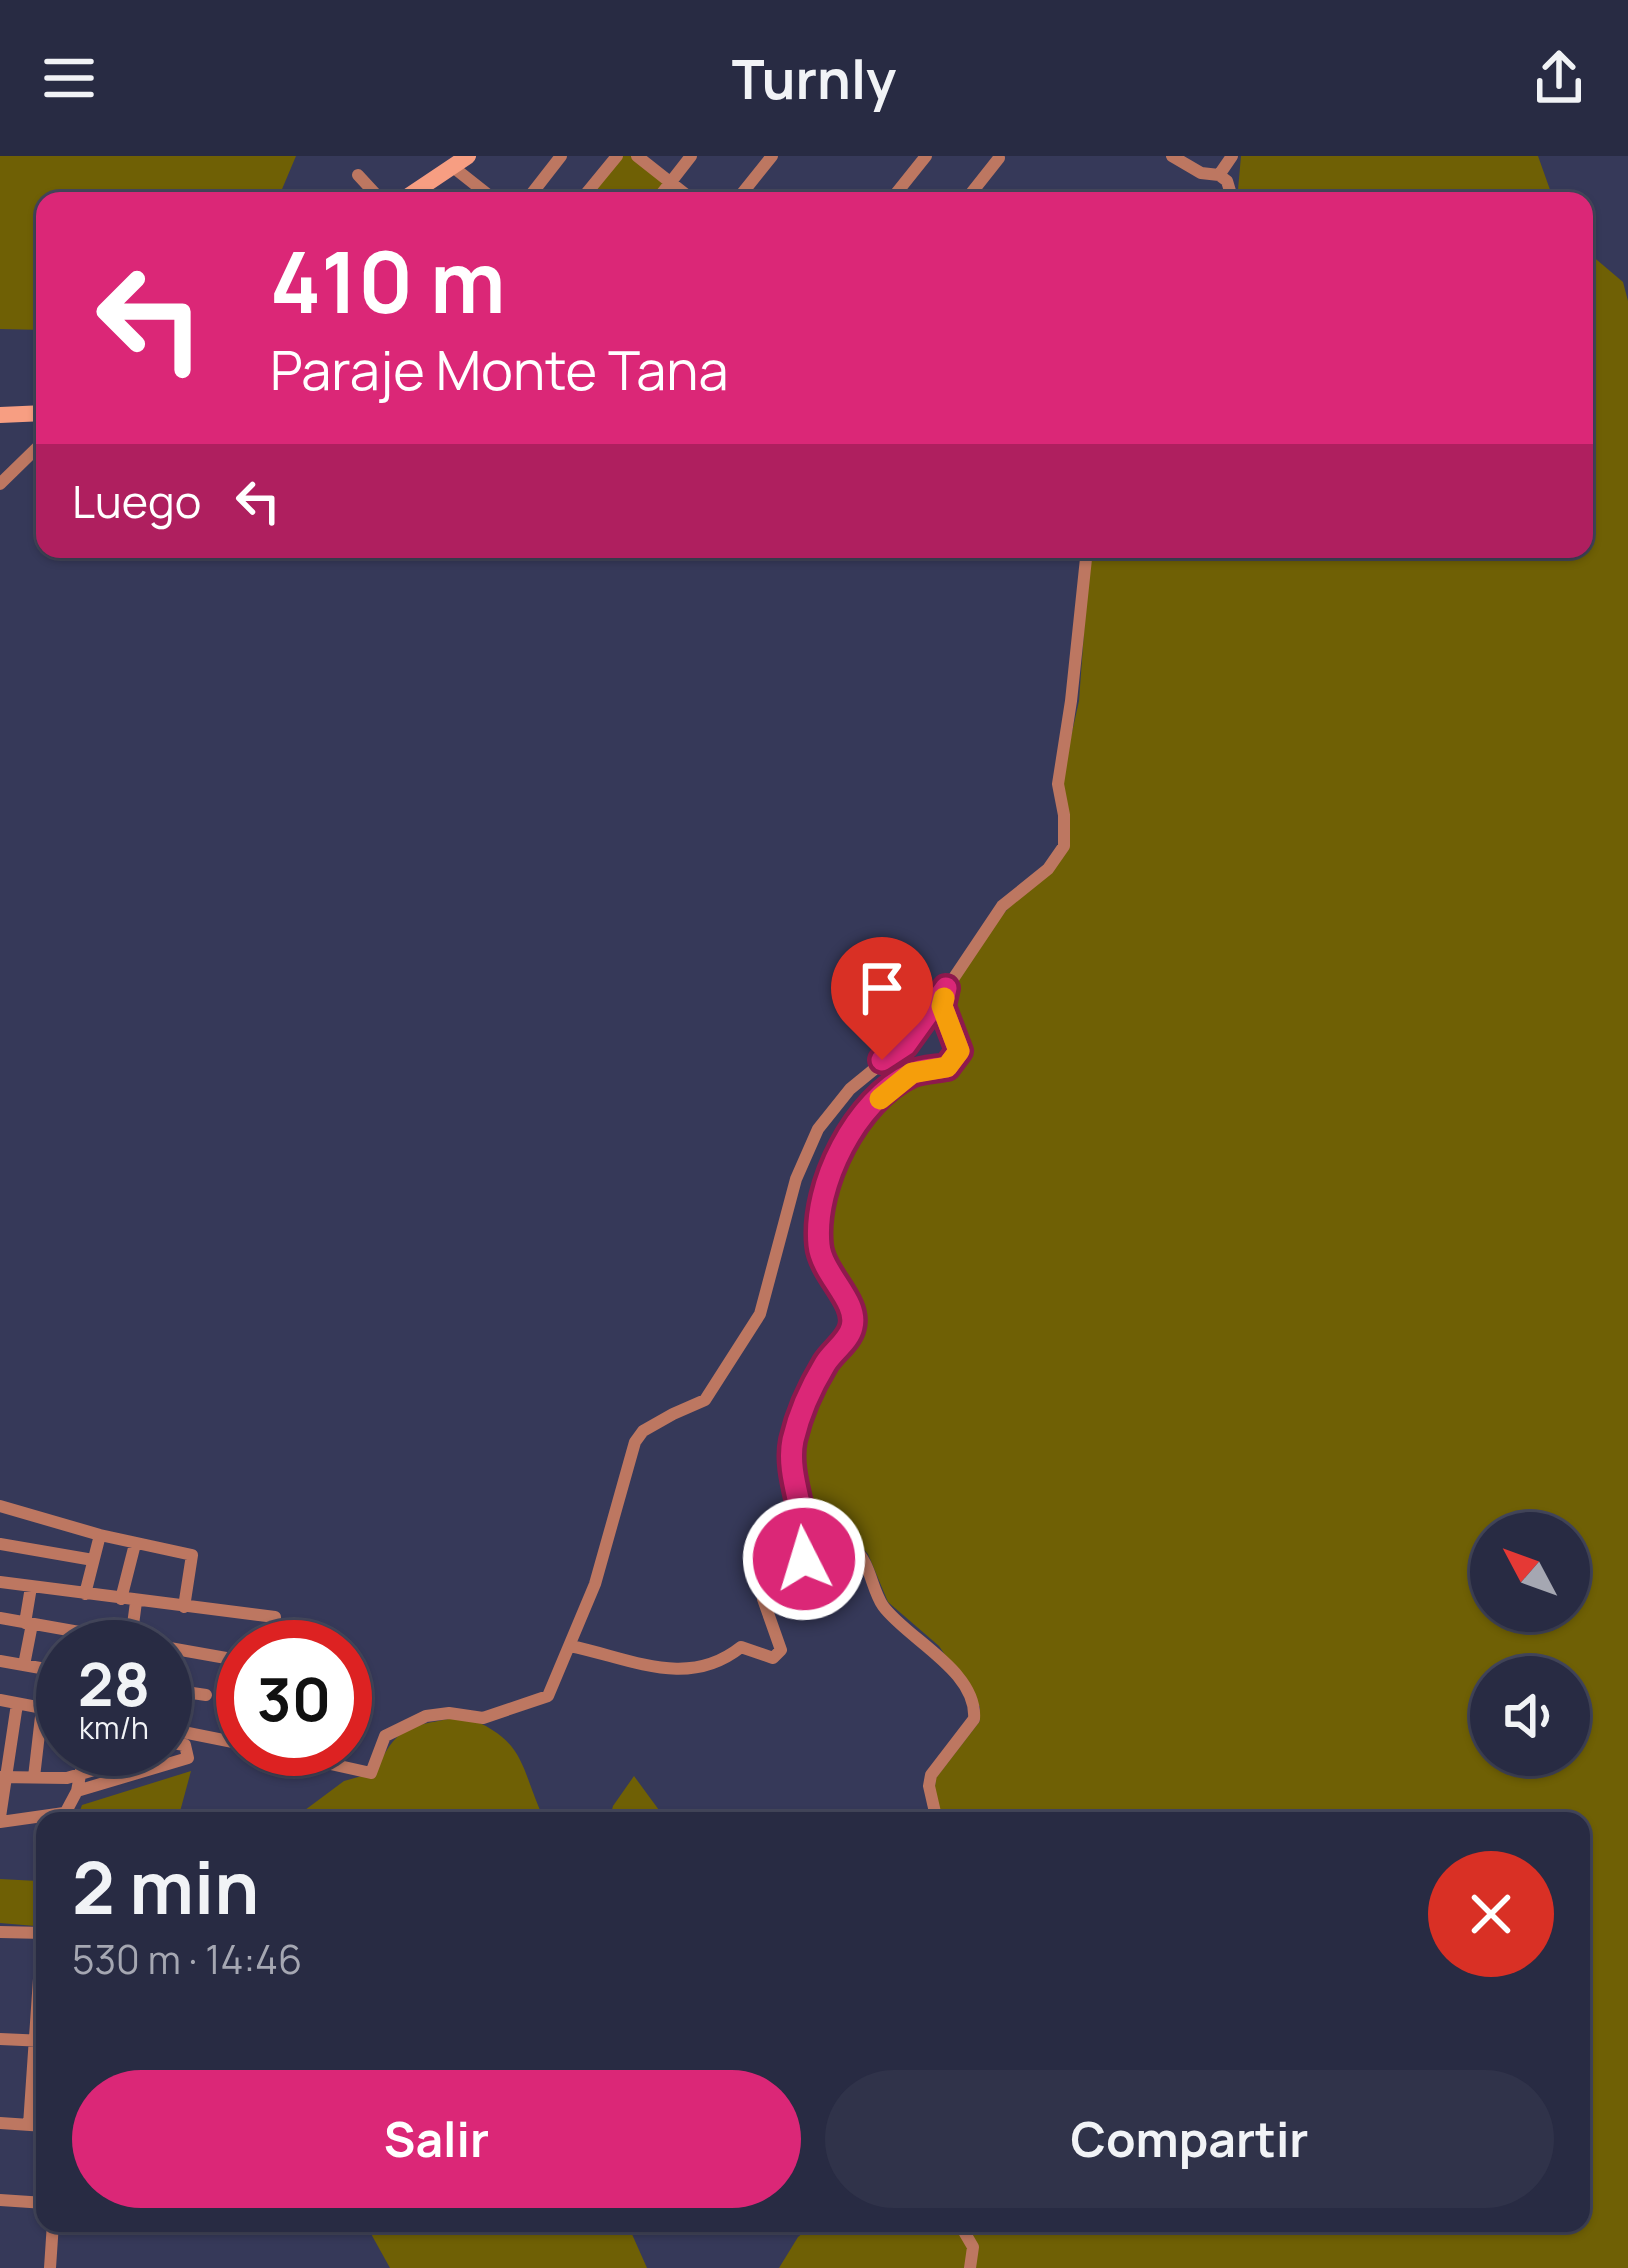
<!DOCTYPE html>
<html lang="es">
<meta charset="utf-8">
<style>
body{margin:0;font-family:Manrope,sans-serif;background:#30334a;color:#f1f3f6;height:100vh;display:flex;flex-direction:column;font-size:45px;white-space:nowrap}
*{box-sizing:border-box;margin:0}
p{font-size:39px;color:#a5a7b2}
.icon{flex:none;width:66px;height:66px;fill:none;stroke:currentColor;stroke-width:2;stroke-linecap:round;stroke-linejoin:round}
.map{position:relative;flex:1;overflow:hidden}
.side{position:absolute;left:36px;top:1656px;width:1554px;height:420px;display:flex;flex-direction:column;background:#282b43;border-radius:24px;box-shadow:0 3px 9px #0004,0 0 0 3px #44475c}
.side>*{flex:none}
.banner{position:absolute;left:36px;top:36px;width:1557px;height:366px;border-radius:24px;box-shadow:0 3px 9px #0004,0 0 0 3px #44475c;background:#db2777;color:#fff;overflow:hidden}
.needle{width:78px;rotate:311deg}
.fabs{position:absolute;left:1470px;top:1356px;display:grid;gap:24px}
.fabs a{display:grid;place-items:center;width:120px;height:120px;border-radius:50%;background:#282b43;box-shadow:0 3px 9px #0004,0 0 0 3px #44475c;font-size:60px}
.speed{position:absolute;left:36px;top:1464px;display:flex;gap:24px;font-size:60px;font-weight:700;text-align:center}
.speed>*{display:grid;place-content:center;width:156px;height:156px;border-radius:50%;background:#282b43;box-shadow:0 3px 9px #0004,0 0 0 3px #44475c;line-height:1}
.speed small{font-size:30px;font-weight:400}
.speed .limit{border:18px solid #d22;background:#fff;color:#111}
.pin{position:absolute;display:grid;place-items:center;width:102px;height:102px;color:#fff;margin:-123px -51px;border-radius:50% 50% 50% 0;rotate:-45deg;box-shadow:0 0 12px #0007}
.pin .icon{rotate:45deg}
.me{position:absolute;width:132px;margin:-66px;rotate:355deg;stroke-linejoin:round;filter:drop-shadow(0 0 9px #0008)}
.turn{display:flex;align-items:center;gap:42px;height:252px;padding:0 36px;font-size:54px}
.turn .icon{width:156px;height:156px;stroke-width:2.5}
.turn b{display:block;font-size:84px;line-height:102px}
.then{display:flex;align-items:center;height:114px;padding:0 36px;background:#0003;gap:24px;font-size:45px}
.round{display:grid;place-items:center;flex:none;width:126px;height:126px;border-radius:63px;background:#30334a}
.summary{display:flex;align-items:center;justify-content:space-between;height:204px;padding:0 36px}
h1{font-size:72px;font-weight:700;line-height:90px}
.action{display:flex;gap:24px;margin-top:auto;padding:24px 36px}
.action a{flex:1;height:138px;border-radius:72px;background:#db2777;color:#fff;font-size:48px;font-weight:700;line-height:138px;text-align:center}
.action a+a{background:#30334a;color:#f1f3f6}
header{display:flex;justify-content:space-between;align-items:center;height:156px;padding:0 36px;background:#282b43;font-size:54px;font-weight:700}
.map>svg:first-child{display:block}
.green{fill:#6f6005;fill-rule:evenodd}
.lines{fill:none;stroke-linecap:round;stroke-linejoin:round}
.street{stroke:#bd7761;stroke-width:12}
.secondary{stroke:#f79e82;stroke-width:16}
.route-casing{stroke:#8e194d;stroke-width:30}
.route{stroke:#db2777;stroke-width:21}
.slow{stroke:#f59e0b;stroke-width:21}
</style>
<header><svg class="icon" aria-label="menu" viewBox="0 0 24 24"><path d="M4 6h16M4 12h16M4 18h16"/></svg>Turnly<svg class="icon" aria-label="share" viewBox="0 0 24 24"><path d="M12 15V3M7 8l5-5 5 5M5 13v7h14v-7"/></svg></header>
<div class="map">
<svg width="1628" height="2112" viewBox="0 0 1628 2112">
<rect width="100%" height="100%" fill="#363959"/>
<path class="green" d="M0,0H296L277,45H45V174L0,173Z
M617,0H637L670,27L656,45H580Z
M1241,0H1538L1554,45H1237Z
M1584,93L1623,126L1628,145V2112H779L798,2081L815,2067H1581V1665H942L934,1639L936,1622L980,1565V1551L939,1490L888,1446L868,1398L856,1385L809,1363C777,1254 826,1244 860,1157C851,1142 835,1128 829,1112C808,1052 846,966 897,932C925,913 944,924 965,891L948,845C971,786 1014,744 1060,702L1062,621L1079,545L1090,393H1584ZM1491,1377H1569V1455H1491ZM1491,1521H1569V1599H1491Z
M463,1560C528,1584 519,1611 545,1665H305V1654L344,1625L376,1616C397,1566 413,1571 463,1560Z
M191,1615L178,1663L283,1665H76L82,1649Z
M634,1620L667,1665H609L613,1650Z
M0,1723L38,1725L35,1770L0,1767Z
M365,2067H627L647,2112H390Z"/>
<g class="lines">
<path class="street" d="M637,0L694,45
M1172,0L1201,17L1219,19
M453,11L496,45
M358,19L382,45
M1219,19L1227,25L1233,45
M1219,19L1232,0
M526,45L561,0
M580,45L617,0
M656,45L691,0
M736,45L772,0
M890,45L926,0
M965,45L999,2
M0,328L45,284
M0,1350L100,1379L192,1399L184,1451
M804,1368C820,1376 842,1380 854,1392C871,1408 871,1432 883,1450C907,1483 978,1515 974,1563L931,1619L929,1630L937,1665
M0,1388L93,1404
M0,1426L275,1461
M85,1438L100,1379
M121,1443L135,1388
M0,1462L243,1505
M25,1467L31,1431
M131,1484L136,1446
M570,1490C630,1502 687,1534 741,1491L773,1502L781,1494L763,1443C774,1419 801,1421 806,1393C804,1360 792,1326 792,1292C792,1270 806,1244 817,1224C826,1207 849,1188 853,1171C858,1149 828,1121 821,1097C804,1040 859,942 911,918C921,913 936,913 947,911L959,895L942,850L947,832L1002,750L1048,713L1064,690V659L1058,628L1071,545L1087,393
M0,1505L63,1516
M24,1509L32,1468
M165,1533L206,1539
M0,1544L63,1556
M168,1573L243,1588
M263,1593L371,1617L385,1580L426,1560L449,1557L483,1562L548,1540L595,1428L635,1286L643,1275L673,1258L705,1244L760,1158L796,1023L818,973L850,933L905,888L945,833
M0,1621L67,1622L168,1592L173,1582L169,1573
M34,1621L42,1552
M77,1635L188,1602L185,1589L172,1587
M0,1661L17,1548
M61,1665L77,1635L85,1593
M0,1666L64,1657
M45,1750V1764
M0,1776L45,1777
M0,1883L45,1885
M0,1967L45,1970
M29,1969L42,1779
M0,2044L45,2047
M959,2067L973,2091L970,2112
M50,2112L53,2067"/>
<path class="secondary" d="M401,45L468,0
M0,259L45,257"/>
</g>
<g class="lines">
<defs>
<path id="route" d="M804,1403C811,1364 785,1322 793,1284C799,1258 811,1231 825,1208C832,1196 849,1185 852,1171C859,1145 822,1119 819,1089C813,1029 856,944 911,918C921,913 936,913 947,911L959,895L942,850L946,832L905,889L882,904"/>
</defs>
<use href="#route" class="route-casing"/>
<use href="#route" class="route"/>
<path class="slow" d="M880,943L912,917L947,911L959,895L942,850L944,842"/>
</g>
</svg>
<div class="fabs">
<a><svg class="needle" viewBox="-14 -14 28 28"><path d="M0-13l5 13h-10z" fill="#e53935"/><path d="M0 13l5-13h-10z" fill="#a5a7b2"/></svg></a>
<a><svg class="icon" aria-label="sound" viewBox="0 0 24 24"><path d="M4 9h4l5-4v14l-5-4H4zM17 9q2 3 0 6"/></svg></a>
</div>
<div class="speed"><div>28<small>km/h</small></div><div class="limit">30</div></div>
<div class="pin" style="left:882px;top:904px;background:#d93025"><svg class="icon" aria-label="arrive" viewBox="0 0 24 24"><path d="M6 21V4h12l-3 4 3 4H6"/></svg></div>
<svg class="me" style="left:804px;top:1403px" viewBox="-20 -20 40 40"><circle r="17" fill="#db2777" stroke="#fff" stroke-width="3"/><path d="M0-11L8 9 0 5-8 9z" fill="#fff"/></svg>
<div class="banner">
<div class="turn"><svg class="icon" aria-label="left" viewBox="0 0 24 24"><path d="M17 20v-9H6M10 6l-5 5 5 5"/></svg><div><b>410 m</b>Paraje Monte Tana</div></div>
<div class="then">Luego<svg class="icon" aria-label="left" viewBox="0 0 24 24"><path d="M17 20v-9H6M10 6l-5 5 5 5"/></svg></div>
</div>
<section class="side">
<div class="summary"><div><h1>2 min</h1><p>530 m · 14:46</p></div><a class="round" style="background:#d93025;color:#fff"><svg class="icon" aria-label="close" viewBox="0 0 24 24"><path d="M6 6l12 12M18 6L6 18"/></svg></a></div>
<div class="action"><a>Salir</a><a>Compartir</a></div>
</section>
</div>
